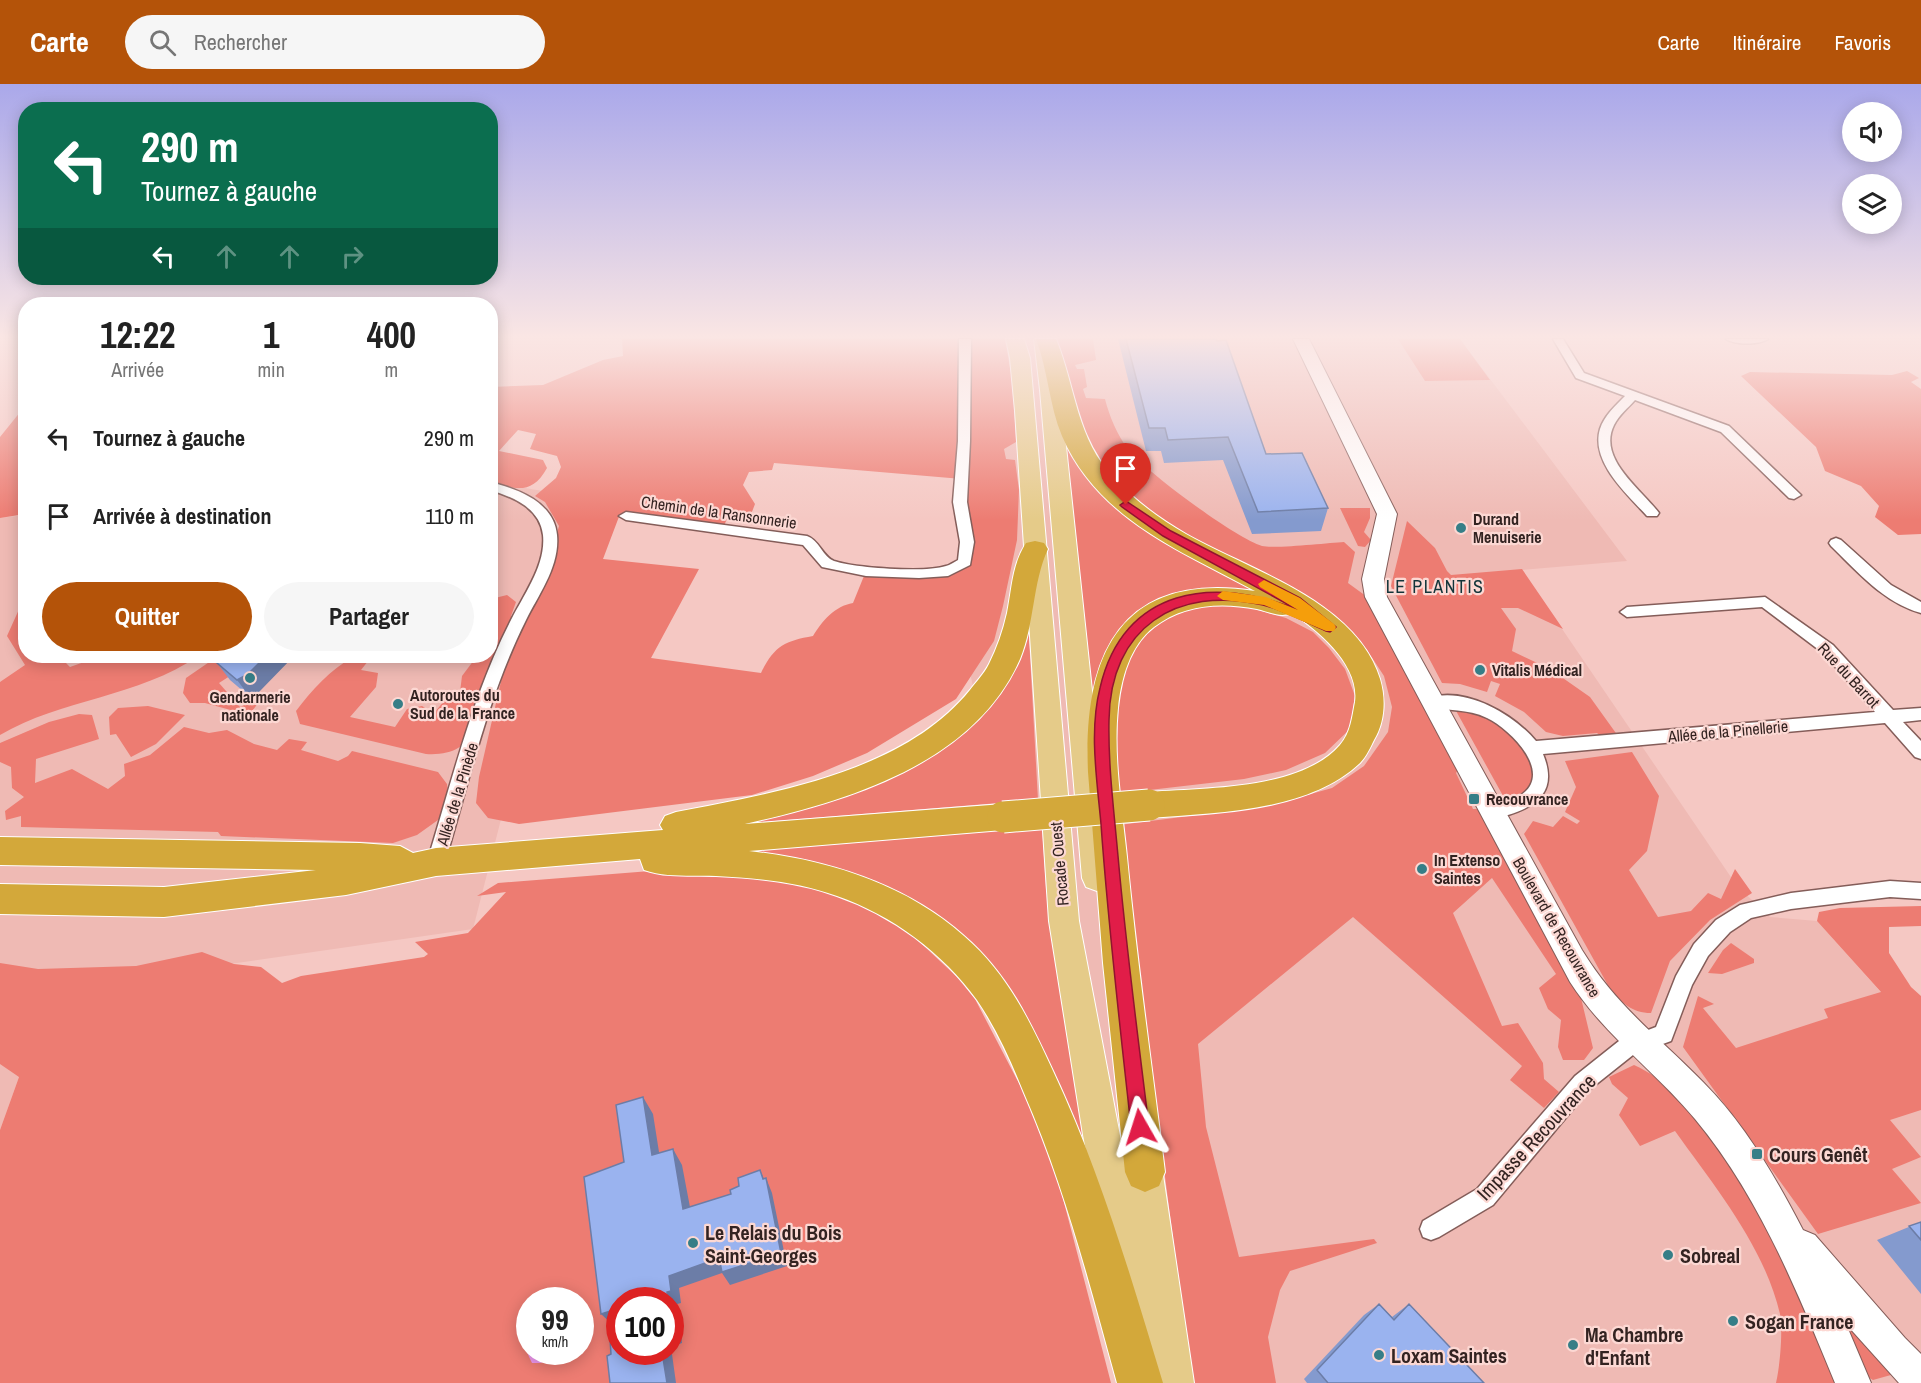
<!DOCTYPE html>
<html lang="fr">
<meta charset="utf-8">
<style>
body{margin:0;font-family:"Archivo Narrow",sans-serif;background:#f6f6f6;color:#222;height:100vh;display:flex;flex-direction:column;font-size:22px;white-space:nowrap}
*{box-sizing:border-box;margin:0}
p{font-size:20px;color:#767676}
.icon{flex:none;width:33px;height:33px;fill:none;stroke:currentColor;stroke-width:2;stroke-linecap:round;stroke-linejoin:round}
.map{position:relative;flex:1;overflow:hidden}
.panel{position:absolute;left:18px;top:213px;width:480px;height:366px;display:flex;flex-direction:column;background:#fff;border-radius:24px;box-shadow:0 3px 15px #0003}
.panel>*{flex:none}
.top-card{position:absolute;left:18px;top:18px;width:480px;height:183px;border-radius:24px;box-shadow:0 3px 15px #0003;background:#0b6e4f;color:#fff;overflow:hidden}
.controls{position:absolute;left:1842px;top:18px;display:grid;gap:12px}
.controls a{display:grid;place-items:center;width:60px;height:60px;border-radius:50%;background:#fff;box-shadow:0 3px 15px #0003;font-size:30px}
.speed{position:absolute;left:516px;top:1203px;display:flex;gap:12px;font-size:30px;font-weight:700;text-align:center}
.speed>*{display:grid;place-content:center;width:78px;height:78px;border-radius:50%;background:#fff;box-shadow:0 3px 15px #0003;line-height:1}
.speed small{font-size:15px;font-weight:400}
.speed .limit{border:9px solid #d22;background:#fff;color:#111}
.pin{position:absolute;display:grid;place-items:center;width:51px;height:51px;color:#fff;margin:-62px -26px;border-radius:50% 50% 50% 0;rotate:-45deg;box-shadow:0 0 6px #0007}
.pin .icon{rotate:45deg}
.me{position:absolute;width:66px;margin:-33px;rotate:354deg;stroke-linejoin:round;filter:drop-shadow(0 0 4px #0008)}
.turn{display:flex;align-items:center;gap:21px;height:126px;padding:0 24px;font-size:27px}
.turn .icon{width:78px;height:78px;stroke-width:2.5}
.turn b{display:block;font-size:42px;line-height:51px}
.lanes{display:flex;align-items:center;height:57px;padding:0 24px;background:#0003;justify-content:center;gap:30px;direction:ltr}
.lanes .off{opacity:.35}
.eta{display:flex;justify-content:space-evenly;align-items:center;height:102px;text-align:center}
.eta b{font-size:36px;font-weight:700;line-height:42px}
.action{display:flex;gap:12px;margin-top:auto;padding:12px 24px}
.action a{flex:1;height:69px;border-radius:36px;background:#b45309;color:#fff;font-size:24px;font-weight:700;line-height:69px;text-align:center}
.action a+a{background:#f6f6f6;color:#222}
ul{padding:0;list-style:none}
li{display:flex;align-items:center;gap:18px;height:78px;padding:0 24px}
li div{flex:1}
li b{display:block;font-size:22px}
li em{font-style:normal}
header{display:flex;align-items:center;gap:36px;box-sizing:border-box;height:84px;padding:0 30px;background:#b45309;color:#fff}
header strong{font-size:28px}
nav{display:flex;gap:33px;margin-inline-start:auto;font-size:21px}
.search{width:420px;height:54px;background:#f6f6f6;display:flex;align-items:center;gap:15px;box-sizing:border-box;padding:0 21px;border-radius:33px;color:#767676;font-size:22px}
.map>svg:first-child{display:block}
.built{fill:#efbab4}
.green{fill:#ed7c72;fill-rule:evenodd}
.water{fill:#ee97ee}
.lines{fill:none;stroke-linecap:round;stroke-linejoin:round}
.street-casing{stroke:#845d59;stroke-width:3}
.secondary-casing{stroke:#845d59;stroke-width:2}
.primary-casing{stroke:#fff;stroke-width:2}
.highway-casing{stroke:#fff;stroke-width:2}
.street{fill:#fff;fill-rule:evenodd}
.secondary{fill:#fff;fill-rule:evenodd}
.primary{fill:#e5cb89;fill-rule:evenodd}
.highway{fill:#d3a83a;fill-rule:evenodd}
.highway-bridge-casing{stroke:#fff;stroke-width:33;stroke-linecap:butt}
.highway-bridge{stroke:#d3a83a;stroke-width:31}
.wall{fill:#849ace}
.shaded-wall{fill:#6c7da7}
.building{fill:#9ab3ef;stroke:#6c7da7;stroke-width:1.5}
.route{fill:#e11d48;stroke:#92132f;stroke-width:1.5}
.slow{fill:#f59e0b}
.poi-dot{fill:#367e87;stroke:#fcd8d3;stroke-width:2}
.labels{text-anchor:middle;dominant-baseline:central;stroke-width:4.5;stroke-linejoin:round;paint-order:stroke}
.street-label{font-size:16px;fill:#332321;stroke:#fcd8d3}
.poi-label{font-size:16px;font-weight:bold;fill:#332321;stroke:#fcd8d3;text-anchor:start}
.neighbourhood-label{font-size:18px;letter-spacing:1.5px;fill:#13353a;stroke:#fcd8d3}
.near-street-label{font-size:20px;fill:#332321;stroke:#fcd8d3}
.near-poi-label{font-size:20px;font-weight:bold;fill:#332321;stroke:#fcd8d3;text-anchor:start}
</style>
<header>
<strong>Carte</strong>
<div class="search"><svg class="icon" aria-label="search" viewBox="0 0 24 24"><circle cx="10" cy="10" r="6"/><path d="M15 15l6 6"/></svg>Rechercher</div>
<nav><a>Carte</a><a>Itinéraire</a><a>Favoris</a></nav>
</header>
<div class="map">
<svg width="1921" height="1299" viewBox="0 0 1921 1299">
<rect width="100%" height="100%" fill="#f5c8c3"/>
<path class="built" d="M974,255H1460L1627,477L1522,486L1737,802L1770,833L1817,837L1921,953V1299H1122L953,509L980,503Z
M491,398L583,414L473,845L50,906L0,1046V434L25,431L26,572H490Z"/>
<path class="green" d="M622,255H1005L1013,301L1016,358L1004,365L1006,375L1015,376L1019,406L1017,456L1003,522L994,557L956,615L867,669L813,692L752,711L519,740L488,734L476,719L479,693L502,593L492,597C477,636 477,673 426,670L300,640L296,627C311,607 331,585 353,573C358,570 366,571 372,572L361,586L378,589L376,603L350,633L395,643L407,625L422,622L434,629L445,616L460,608L462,592L477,572H490L491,554L498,544L496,537L491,538V515L507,511L516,518L511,532L515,537L542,500L559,442L545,418L535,412L556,394L561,383L557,372L530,365L536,350L518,346L499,367L543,376L547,384C532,411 517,405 491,399V303L543,301L603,276L623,272ZM774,379L962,395L965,478L919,489L866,487L853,519C835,522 822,537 813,552C785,557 774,562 761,589L651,574L699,485L603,475L620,430L723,444L729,430L750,433L755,420L743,401L749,388L772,386Z
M1055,255H1093L1096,276L1075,281L1077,285H1084L1087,303L1083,305L1086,314L1105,315C1109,331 1117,351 1128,365C1146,388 1234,453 1262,462C1275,465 1327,459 1344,458L1355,468L1348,499L1370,515L1459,684L1456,689L1473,725H1481L1581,914L1593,964L1584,976H1563L1558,963L1561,936L1548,925L1539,904L1556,890L1492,794L1453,829L1502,942L1518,939L1543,979L1544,995L1559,1008L1544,1024L1510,996L1522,982L1353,833L1198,960L1206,1043L1239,1173L1374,1155L1377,1159L1290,1187L1280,1206L1268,1253L1276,1299H1192L1119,741L1268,722L1332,704L1364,682L1388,648L1392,623L1384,592L1367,566L1338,537L1154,435L1097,386L1064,300Z
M1398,255H1460L1490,296L1425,297Z
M1907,287L1919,294L1911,298L1921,305V450L1898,451L1875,433L1879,422L1861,402L1825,387L1816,363L1741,292L1750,288L1892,291Z
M25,322V430L0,434V353Z
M1062,352L1080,381L1283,516L1152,523L1093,652Z
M1340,424H1370V434L1364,448L1371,456L1365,463L1358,462Z
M1407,437L1435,464L1447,487L1451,491L1522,485L1563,545L1518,524H1501L1516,545L1512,567L1550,585L1590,613L1618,652L1602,653L1597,649L1563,652L1546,648L1524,628L1495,612L1500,600L1491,597L1487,608L1460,600L1442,599L1391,502Z
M25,512L26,572H63L61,574L70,583L101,572H198C139,613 61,615 0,651V598L25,581L7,552Z
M1027,517L1038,716L724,741L962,641Z
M1216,521L1247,523L1286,534L1313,548L1329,564L1345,585L1355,612L1350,645L1325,669L1286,686L1244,695L1115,710L1112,617L1141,548L1191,523Z
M218,572H249L233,590L219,599L240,623L263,613L249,631L205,619H190L183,609L186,594Z
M148,622L185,631L156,660L131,673L116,650L110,651L109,633L118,624Z
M1455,625L1487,631L1509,644L1533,678V701L1521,714L1507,719Z
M79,630L92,631L99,655L36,675L35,699L72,685L108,705L125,692L124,680L150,671L184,643L209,649L227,646L254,660L277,666L289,655L307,658L301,666L338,677L348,672L352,667L438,688L447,700L449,716L438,736L417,751L393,759L221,752L218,748L21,743V732L6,736L5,727L24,713L12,704L11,683L0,678V659L49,638Z
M1632,668L1659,712L1647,767L1629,786L1658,833L1691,827L1708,809L1721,815L1735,785L1752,809L1710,836L1670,877L1651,929C1632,929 1622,919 1610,905L1524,750L1533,737L1553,743L1563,732L1577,740L1580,737L1565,728L1576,703L1565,677Z
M1042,742L1046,805L1093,1087L949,847L735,764Z
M663,786L730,787L826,807L858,819L908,847L956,892L975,915L1047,1053L1111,1299H0V1046L19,993L0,980V879L38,885L136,882L202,868L234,880L261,883L282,899L301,892L424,873L428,870L415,858L468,849L506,808L477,812L498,799ZM530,1216H580V1268H530ZM620,1216H670V1268H620Z
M1921,822V842L1889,843V869L1911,903L1921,912V1026L1890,1036L1921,1073L1892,1085L1921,1119L1818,1150L1683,963L1698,912L1714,920L1703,924L1736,964L1828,934L1824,925L1881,908L1817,837L1819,828L1840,824Z
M1731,859L1754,875V879L1722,890L1708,889L1723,866Z
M1634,981C1736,1028 1795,1201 1839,1299H1776C1780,1282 1783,1247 1780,1230C1764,1162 1715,1103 1675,1047L1640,1062L1619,1031L1628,1014L1612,1000L1609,993Z
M1832,1208L1898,1289L1873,1296L1861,1289Z"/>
<path class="water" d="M529,1222L530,1268H571L569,1270L540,1279H532C522,1261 522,1240 529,1222Z"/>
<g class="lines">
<defs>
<path id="street" d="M959,255H971L970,357L967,418L974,458L970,481L948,492L919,494L866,492L822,483L803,461L626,436L619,432L626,428L807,452C819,456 823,473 834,477C855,484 925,489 946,482C950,481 954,478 958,476L960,458L953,418L958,357Z
M1553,255H1563L1584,289L1729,342L1801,411L1794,415L1789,414L1721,348L1635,316C1628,324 1619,331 1614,341C1597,375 1642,406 1659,429L1657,432H1647C1628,411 1590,378 1600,345C1604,332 1616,321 1625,312L1576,294Z
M1726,255H1768C1759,261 1735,261 1726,255Z
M490,398C518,405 554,418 557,451C560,482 539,510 526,536C488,612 469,697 445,778L442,783L436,786L430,783L427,778C452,697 472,612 511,536C524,510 546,481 543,451C540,424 513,413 490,406Z
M1836,454L1841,456L1891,501L1921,518V529C1884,519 1858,488 1831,462L1829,459L1831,456Z
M1765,513L1833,561L1893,626L1921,624V636L1903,638L1921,657V675L1915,673L1885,639L1543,670C1557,704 1541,721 1508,731C1499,733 1493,736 1485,733L1482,728L1485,723C1495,720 1507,719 1516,714C1558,693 1512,646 1487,634C1467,624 1448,628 1428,622L1426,618L1428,614C1466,602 1513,630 1536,657L1875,628L1823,569L1762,523L1627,533L1620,528L1627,523Z
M1890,797L1921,799V815L1890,813L1791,825L1751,834L1730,848L1708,872L1692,901L1671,957L1633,971L1589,1006L1493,1121L1439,1153L1431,1156L1423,1153L1420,1145L1423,1137L1477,1105L1575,992L1619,957L1656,943L1676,892L1694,860L1716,836L1740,821L1791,809Z"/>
<path id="secondary" d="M1293,255H1309L1397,430L1384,495L1387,513L1582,866C1616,922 1659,953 1703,998C1745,1040 1776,1094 1803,1146L1815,1151L1905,1254L1921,1270V1299H1899L1846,1240L1871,1299H1835C1797,1207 1759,1112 1695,1035C1655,987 1604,951 1570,898L1365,513L1362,495L1377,430Z"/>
<path id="primary" d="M1006,255H1024L1030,274L1079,837L1126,1083L1124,1071L1129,1058L1142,1053L1155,1058L1160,1071L1194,1299H1128L1115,1218L1083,1051L1049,837L1015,327L1010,274Z
M1034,255H1052L1060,306L1112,794L1108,803L1097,807L1086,803L1082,794L1040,306Z"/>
<path id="highway" d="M1036,255H1056C1076,304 1076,355 1115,395C1135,417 1160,435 1186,450C1251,487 1356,517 1380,595C1386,615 1385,638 1374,656C1370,664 1366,673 1360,679C1308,728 1216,729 1149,734L1138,730L1133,721L1138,712L1149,708C1205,704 1301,706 1340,661C1351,648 1352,633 1355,618C1360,581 1319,547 1292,529C1280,534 1270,528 1257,525C1221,518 1184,520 1154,543C1130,561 1121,595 1118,624C1113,673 1122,724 1127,773C1137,878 1152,983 1165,1088L1159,1102L1145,1108L1131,1102L1125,1088L1103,879L1088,688C1083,570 1121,487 1255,507C1181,467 1098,435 1062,352C1049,321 1048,286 1036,255Z
M1035,457L1044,459L1048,465C1032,500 1035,539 1020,575C974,680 847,717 745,740L1003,720L1014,724L1019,733L1014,742L1003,746L749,767C828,776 904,799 964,852C1007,889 1030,937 1053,987C1100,1087 1131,1193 1163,1299H1117C1090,1201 1065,1103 1024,1009C1011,977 997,945 977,916C943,869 892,831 837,812C799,798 757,794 716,792C693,791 667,794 644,786L640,775L436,792L346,811L164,833L0,830V800L164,803L316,786L0,781V753L360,759L400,762L413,769L436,764L663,746L660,741L665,732L676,728C774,709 904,688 970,606C976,598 984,590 989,580C997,564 1003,547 1007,529C1012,504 1012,481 1026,459Z"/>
</defs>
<use href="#street" class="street-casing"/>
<use href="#secondary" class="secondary-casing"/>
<use href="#primary" class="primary-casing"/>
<use href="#highway" class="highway-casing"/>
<use href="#street" class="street"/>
<use href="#secondary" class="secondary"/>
<use href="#primary" class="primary"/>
<use href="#highway" class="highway"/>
<defs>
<path id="highway-bridge" d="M1003,733L1149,721"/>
</defs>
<use href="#highway-bridge" class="highway-bridge-casing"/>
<use href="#highway-bridge" class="highway-bridge"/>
</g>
<path class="wall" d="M1118,255H1216L1266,370L1328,424L1321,447L1252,450L1223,376L1164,379L1161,367H1146Z
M217,579L260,607L250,613L230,596Z
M1921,1138V1210L1877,1156Z
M1379,1220L1392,1233L1409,1220L1484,1299H1307L1304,1295L1364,1231Z"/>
<path class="shaded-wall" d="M266,572H294L260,607L250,613L237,596Z
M643,1013L653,1030L662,1087L652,1071Z
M673,1065L682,1081L693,1139L683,1125Z
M760,1086L768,1104L766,1094L772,1109L787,1182L730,1201L722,1189L679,1204L681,1219L677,1220L682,1259L671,1263L676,1299H667L662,1268H670V1216H668L667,1208L669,1192Z
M658,1211L663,1216H643Z
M620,1224V1240L614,1242L601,1230Z"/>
<path class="building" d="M1126,255H1216L1217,257L1226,256L1266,370L1302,369L1328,424L1258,428L1228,353L1168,356L1165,344H1149Z
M225,572H266L248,590L237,596L217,579Z
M643,1013L652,1071L673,1065L683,1125L731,1110L730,1106L739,1102L738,1094L760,1086L763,1095L766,1094L781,1169L722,1188L719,1174L669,1192L671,1207L667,1208L668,1216H653L658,1211L643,1216H620V1224L601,1230L584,1093L624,1078L616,1021Z
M1921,1138V1156L1909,1142Z
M1379,1220L1394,1236L1409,1220L1484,1299H1328L1317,1286Z
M620,1247V1268H662L667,1299H610L607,1272L611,1270L610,1255Z"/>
<linearGradient id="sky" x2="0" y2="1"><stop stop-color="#aaa8ea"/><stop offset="0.58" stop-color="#fae6e4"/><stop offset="1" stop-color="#fae6e4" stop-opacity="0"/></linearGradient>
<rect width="1921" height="436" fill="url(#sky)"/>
<path class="route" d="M1126,417L1171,447L1300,514L1336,543L1330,548L1326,547C1305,538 1284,526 1263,521C1176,501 1110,544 1109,636C1108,681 1114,727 1118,772C1126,863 1138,953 1149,1043L1146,1049L1140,1052L1134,1049L1131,1043C1120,942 1108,841 1101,740C1097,696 1089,647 1100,604C1123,503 1215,491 1298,526L1163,452L1122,423L1120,421Z"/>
<path class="slow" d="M1264,496L1300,514L1334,540L1336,543L1334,547H1326L1264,521L1223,516L1217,512L1223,507L1266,513L1298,526L1260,503L1258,500Z"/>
<g class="poi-dot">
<circle cx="1461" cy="444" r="6"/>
<circle cx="1480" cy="586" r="6"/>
<circle cx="250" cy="594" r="6"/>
<circle cx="398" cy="620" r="6"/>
<rect x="1468" y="709" width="12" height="12" rx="3"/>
<circle cx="1422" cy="785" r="6"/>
<rect x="1751" y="1064" width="12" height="12" rx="3"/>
<circle cx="693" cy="1159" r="6"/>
<circle cx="1668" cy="1171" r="6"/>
<circle cx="1733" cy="1237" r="6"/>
<circle cx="1573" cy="1261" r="6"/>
<circle cx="1379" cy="1271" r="6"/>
</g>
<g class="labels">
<g class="street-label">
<text transform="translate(719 428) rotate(8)">Chemin de la Ransonnerie</text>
<text transform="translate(1849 591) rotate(47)">Rue du Barrot</text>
<text transform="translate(1728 647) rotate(-5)">Allée de la Pinellerie</text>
<text transform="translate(457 710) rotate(-73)">Allée de la Pinède</text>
<text transform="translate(1059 780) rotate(-95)">Rocade Ouest</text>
<text transform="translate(1557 843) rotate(60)">Boulevard de Recouvrance</text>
</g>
<g class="poi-label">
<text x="1473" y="435">Durand<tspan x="1473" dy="18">Menuiserie</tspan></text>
<text x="1492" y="586">Vitalis Médical</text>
<text x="410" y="611">Autoroutes du<tspan x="410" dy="18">Sud de la France</tspan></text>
<text x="250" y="613" text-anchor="middle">Gendarmerie<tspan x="250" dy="18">nationale</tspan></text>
<text x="1486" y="715">Recouvrance</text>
<text x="1434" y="776">In Extenso<tspan x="1434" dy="18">Saintes</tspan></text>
</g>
<g class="neighbourhood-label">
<text x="1435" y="502">LE PLANTIS</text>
</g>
<g class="near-street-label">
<text transform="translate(1536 1053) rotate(-47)">Impasse Recouvrance</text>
</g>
<g class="near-poi-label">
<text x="1769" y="1070">Cours Genêt</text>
<text x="705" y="1148">Le Relais du Bois<tspan x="705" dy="23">Saint-Georges</tspan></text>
<text x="1680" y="1171">Sobreal</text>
<text x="1745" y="1237">Sogan France</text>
<text x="1585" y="1250">Ma Chambre<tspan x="1585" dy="23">d'Enfant</tspan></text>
<text x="1391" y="1271">Loxam Saintes</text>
</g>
</g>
</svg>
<div class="controls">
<a><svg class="icon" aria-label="sound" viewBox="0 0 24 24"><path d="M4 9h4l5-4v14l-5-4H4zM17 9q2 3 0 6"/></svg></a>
<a><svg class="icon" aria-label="layers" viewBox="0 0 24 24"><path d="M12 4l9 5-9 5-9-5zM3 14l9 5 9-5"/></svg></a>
</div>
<div class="speed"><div>99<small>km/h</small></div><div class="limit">100</div></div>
<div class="pin" style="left:1126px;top:421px;background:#d93025"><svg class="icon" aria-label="arrive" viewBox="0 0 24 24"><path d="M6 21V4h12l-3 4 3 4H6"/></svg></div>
<svg class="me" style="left:1140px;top:1043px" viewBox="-20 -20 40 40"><path d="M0-17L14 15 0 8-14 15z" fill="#e11d48" stroke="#fff" stroke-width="4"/></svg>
<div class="top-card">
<div class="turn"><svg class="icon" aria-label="left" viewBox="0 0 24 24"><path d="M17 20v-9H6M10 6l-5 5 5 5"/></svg><div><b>290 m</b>Tournez à gauche</div></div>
<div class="lanes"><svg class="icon" aria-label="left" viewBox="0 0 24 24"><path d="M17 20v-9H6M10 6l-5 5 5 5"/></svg><svg class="icon off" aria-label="ahead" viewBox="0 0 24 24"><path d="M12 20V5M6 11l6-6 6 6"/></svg><svg class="icon off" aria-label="ahead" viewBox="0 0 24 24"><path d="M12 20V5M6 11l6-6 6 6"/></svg><svg class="icon off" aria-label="right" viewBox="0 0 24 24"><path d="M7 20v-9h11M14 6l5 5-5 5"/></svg></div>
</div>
<section class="panel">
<div class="eta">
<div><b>12:22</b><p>Arrivée</p></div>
<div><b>1</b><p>min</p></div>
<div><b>400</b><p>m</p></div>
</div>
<ul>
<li><svg class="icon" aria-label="left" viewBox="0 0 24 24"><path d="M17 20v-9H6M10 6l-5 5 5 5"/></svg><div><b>Tournez à gauche</b></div><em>290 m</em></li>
<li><svg class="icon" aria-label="arrive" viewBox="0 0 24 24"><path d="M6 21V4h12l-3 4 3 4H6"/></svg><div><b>Arrivée à destination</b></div><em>110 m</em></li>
</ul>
<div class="action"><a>Quitter</a><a>Partager</a></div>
</section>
</div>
